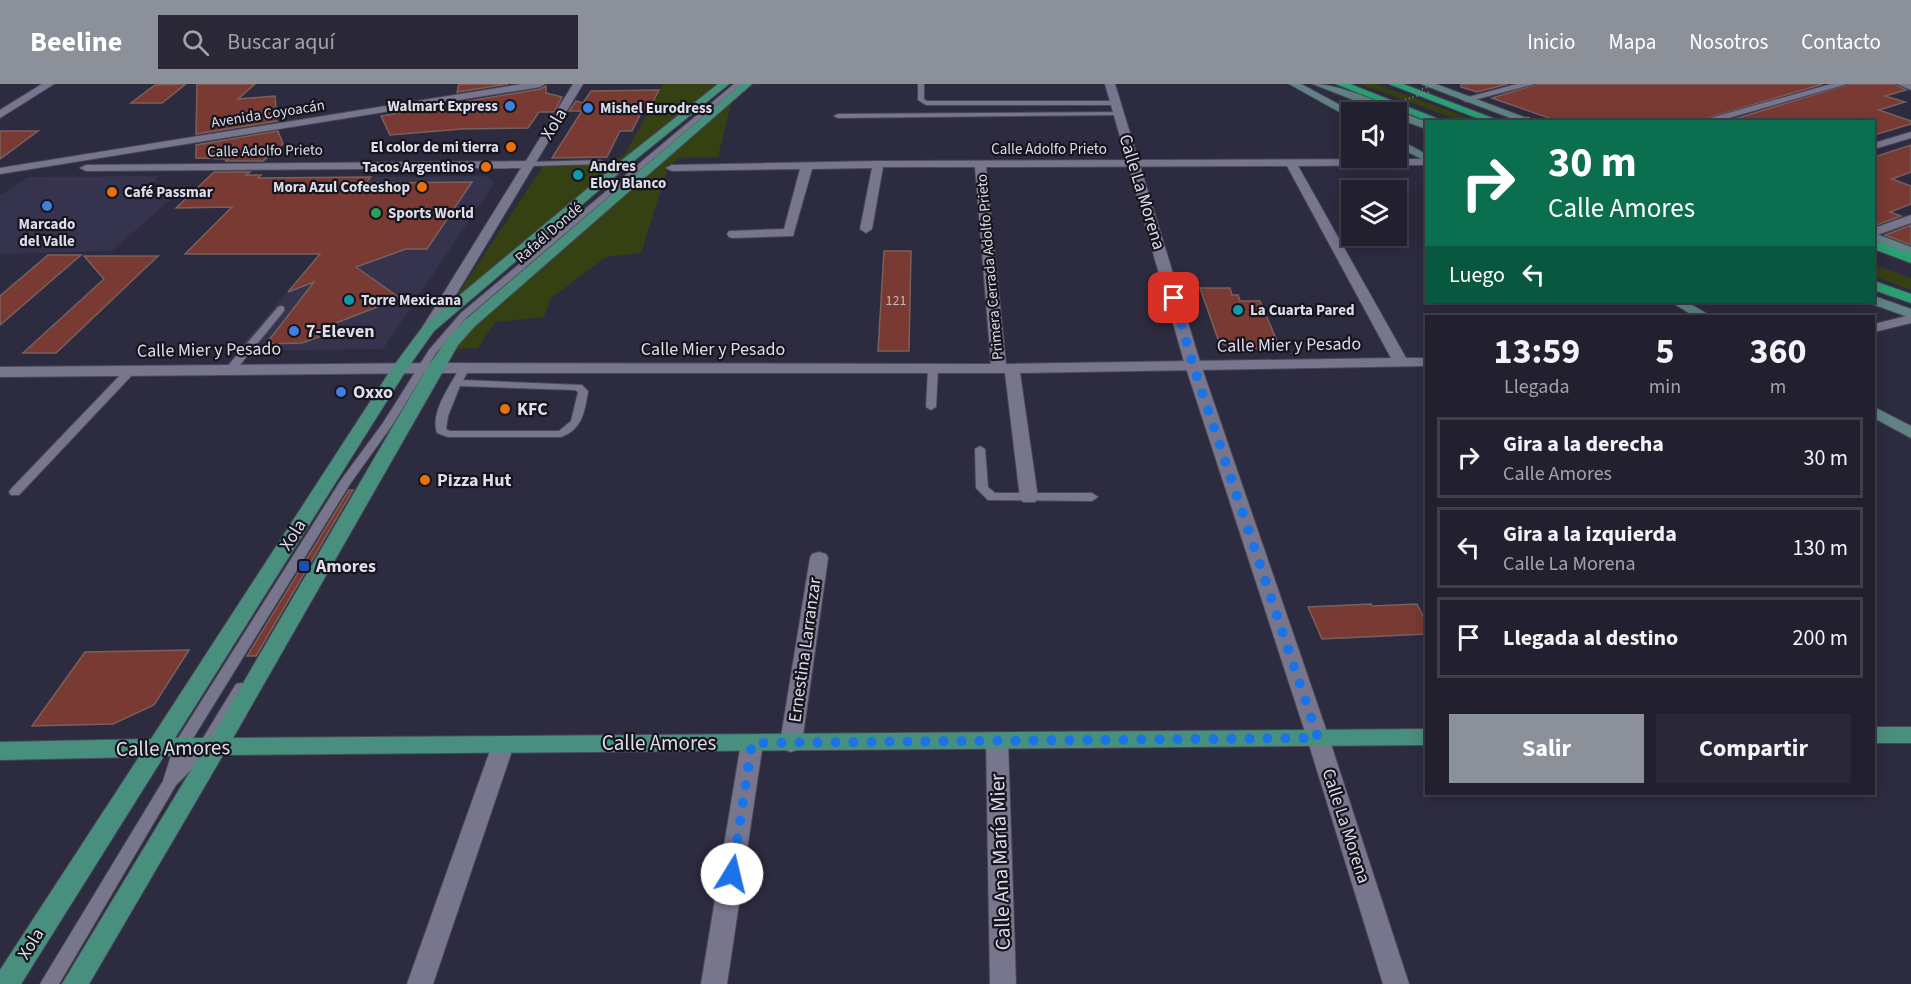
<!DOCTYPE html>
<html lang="es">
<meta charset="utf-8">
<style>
body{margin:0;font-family:"Source Sans 3",sans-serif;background:#2a2837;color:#f1f3f6;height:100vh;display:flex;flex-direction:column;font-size:22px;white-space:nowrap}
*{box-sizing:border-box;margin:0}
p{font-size:20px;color:#a2a3aa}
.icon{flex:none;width:33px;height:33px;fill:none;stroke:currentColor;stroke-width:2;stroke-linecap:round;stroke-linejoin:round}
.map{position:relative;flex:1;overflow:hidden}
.panel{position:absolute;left:1425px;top:231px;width:450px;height:480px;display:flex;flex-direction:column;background:#22202f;border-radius:0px;box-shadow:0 3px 15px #0003,0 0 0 2px #3f3e4b}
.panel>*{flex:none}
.banner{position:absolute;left:1425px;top:36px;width:450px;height:183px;border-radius:0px;box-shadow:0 3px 15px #0003,0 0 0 2px #3f3e4b;background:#0b6e4f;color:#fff;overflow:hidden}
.fabs{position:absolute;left:1341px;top:18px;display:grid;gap:12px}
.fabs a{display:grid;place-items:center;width:66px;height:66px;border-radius:0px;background:#22202f;box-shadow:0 3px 15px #0003,0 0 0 2px #3f3e4b;font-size:30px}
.pin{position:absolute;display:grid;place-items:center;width:51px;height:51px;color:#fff;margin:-26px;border-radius:12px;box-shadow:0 3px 9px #0006}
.me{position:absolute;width:66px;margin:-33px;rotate:9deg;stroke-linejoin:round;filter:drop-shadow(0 0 4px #0008)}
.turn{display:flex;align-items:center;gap:21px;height:126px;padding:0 24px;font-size:27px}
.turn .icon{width:78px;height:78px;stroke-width:2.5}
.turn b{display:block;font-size:42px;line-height:51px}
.then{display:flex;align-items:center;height:57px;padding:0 24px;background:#0003;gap:12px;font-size:22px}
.eta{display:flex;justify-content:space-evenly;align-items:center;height:102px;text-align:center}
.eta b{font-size:36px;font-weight:700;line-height:42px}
.cta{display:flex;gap:12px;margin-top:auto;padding:12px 24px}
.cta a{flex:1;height:69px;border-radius:0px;background:#8c9099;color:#fff;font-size:24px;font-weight:700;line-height:69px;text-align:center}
.cta a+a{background:#2a2837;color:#f1f3f6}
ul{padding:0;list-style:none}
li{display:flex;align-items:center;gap:18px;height:81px;margin:0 12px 9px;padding:0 12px;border:3px solid #3f3e4b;border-radius:0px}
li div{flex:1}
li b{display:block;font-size:22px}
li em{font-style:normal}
header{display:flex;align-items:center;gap:36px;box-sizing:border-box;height:84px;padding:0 30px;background:#8c9099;color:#fff}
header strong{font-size:28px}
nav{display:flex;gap:33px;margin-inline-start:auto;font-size:21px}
.search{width:420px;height:54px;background:#2a2837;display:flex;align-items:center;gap:15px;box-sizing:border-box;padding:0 21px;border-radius:0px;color:#a2a3aa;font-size:22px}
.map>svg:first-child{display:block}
.built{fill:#35334d}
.green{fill:#354112}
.building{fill:#793a33;stroke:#7a605c;stroke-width:1.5}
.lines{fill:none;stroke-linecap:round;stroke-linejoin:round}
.service-casing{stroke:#494859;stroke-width:2}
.minor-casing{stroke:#494859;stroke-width:2}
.tertiary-casing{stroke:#494859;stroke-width:2}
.secondary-casing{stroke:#494859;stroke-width:2}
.primary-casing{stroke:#494859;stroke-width:2}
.motorway-casing{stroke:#494859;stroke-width:2}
.service{fill:#77768d;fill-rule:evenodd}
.minor{fill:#77768d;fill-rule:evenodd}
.tertiary{fill:#77768d;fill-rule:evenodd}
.secondary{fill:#608385;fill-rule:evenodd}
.primary{fill:#498f7d;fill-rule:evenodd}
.motorway{fill:#2aa073;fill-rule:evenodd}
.path-bridge{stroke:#8c8b9b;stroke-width:2;stroke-dasharray:1 3;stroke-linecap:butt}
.route{stroke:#1a73e8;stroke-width:10;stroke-dasharray:0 18}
.shop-dot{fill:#3f7fe0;stroke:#16151e;stroke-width:2}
.food-dot{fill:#e8710a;stroke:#16151e;stroke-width:2}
.culture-dot{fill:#0f9aa8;stroke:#16151e;stroke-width:2}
.leisure-dot{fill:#2e9e5b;stroke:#16151e;stroke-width:2}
.transit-dot{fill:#1a4fb4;stroke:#16151e;stroke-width:2}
.labels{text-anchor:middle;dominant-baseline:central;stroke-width:4.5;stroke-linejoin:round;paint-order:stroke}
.far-number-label{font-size:14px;fill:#c5b5bd}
.far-poi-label{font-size:15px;font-weight:bold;fill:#dedeeb;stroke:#16151e;text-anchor:start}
.far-street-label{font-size:15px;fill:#dedeeb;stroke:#16151e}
.street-label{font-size:18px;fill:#dedeeb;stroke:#16151e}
.poi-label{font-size:18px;font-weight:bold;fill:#dedeeb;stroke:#16151e;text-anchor:start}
.near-street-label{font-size:21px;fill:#dedeeb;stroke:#16151e}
</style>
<header>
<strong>Beeline</strong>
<div class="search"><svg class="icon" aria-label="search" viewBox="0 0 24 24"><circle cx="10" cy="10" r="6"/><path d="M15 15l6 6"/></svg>Buscar aquí</div>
<nav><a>Inicio</a><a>Mapa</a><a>Nosotros</a><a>Contacto</a></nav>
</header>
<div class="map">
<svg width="1911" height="900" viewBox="0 0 1911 900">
<rect width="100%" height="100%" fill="#2d2b3f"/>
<path class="built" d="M159,92L144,108H179L112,167L0,170V111L28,93Z
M485,92L495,98L383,265L237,267L319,170H185L262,94Z"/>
<path class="green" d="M663,0H720L611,85L454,216L543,82L607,80L625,70Z
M1360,0H1376L1477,37H1461Z
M733,12L718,73L678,74L667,87L641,169L606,173L551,214L544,233L495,238L478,264L455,265L474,243Z
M1874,181L1911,194V206L1874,192Z"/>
<path class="building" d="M186,0L162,19H131L155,1Z
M197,0H255L238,15L275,12L277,37L196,50Z
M459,0H508L457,8Z
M1461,0H1508L1477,8L1461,3Z
M1537,0H1823L1694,38H1560L1492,14Z
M1849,0H1895L1906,6L1885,12L1905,18L1879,26L1911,37V40L1874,51V38H1725Z
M546,2V9L562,13L554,28H539L528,44L462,45L390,51L381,32L540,5Z
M659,6L648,27H642L632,47H620L607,73L552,74L582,27H569L576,17L583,19L591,7Z
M0,47H38L0,75Z
M278,47L283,60L263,77H225L229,75L196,74V61Z
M1911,61V88L1892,95L1911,102V120L1890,128L1901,132L1874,142V73Z
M214,88H250L246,91H261L258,94L371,93L366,99L472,98L427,165H406L356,183L400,214L313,248L319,253L302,259L266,260L314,198L288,208L320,170H185L232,123L176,124Z
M1911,141V161L1885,151Z
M884,167H911L909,267H878Z
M48,171H81L0,241V212Z
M84,172H158L56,269H23L104,195Z
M1200,204H1230L1232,211H1238L1240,217H1260L1280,264L1233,265L1219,258Z
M349,406H353L256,572H247Z
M1371,520L1372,522L1417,520L1426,538V550L1322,555L1308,523Z
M189,566L154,621L113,640L32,642L85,568Z"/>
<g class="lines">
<defs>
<path id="service" d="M734,0H741L467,233L436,269L393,340L350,400L187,664L184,675L200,659L236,600L241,599L246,600L248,604L210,667L176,701L59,900H40L163,697L175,659L341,396L383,339L429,266L461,229Z
M918,0H924V15L927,17H1116L1119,19L1116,21H926L918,16Z
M1119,28L1121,29V31L838,34L834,32L838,30Z
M600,76L604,78L603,80L530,82L526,80L530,78Z
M281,222L284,223V227L234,288H226V284L278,223Z
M465,281L470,284L463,296L582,301L588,307C585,327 582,346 561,353H448L437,349C430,329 450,301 460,284ZM460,302L575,306L578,308L571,337L559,347H450L446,345L448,332Z
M933,282L938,285L936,323L931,326L926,323L928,285Z
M130,284L134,285V289L19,411H11L9,408L11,405L126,285Z
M980,362L985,365L988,403L995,409H1092L1098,413L1092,417L988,416L976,404L975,365Z"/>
<path id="minor" d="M1517,0H1535L1466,18L1461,15Z
M1831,0H1847L1715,38H1696Z
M1897,0H1911V6Z
M1911,48V54L1874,65V59Z
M1426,75V81L1298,82L1406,274H1426V282L1020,289L1038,414L1035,418H1023L1020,414L1005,289H435L0,293V283L435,279L991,280L975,83H883L872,145L866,149L860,145L872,84L812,85L793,152L733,154L729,153L727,150L729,147L784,145L800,85L672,87L666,84L672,81L878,77ZM1287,82L1391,274L1006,280L986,83Z
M1911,131V139L1874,152V144Z
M1911,231V239L1874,248V240Z
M819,468L826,470L828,474L802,659L799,665L791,668L783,665L780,659L810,474L812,470Z
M997,648L1005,651L1008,657L1016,900H990L986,657L989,651Z
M752,650L760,653L763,659L727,900H701L741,659L744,653Z
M503,652L511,655L514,661L433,900H407L492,661L495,655Z"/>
<path id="tertiary" d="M42,0H54L0,34V26Z
M522,0H545L540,3L0,90V84Z
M573,0H583L436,244L429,248L422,244L521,84L86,87L80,84L86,81L526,77Z
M1105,0H1115L1201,281L1329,654L1409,900H1383L1307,654L1185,281Z"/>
<path id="secondary" d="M1289,0H1301L1353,28H1352V35Z
M1313,0C1345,0 1395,26 1426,38V45L1396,34V28H1384Z
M1421,0H1436L1537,38H1521Z
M1396,54L1426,70V77L1396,62Z
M1874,149L1911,163V171L1874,157Z
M1874,212L1911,225V234L1869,219L1874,218Z
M1671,218H1687L1711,232H1694Z
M1874,323L1911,342V354L1874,334Z"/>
<path id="primary" d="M718,0H729L625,84L434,247L407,285L175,654H211L427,284L447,255L465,236L741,0H752L475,242L458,261L233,654L1426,645V661L223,671L89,900H62L200,671L164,672L21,900H0V886L139,673L0,676V658L151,655L392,284L424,241L617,80Z
M1874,643H1911V659H1874Z"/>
<path id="motorway" d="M1336,0H1350L1446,38H1430Z
M1389,0H1403L1503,38H1487Z
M1528,33L1536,38H1524V34Z
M1874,157L1911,170V179L1874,165Z
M1874,197L1911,210V219L1874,206Z"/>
</defs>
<use href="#service" class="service-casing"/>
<use href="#minor" class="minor-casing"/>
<use href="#tertiary" class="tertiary-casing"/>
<use href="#secondary" class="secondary-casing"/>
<use href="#primary" class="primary-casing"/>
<use href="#motorway" class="motorway-casing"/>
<use href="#service" class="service"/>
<use href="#minor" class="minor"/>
<use href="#tertiary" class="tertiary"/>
<use href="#secondary" class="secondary"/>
<use href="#primary" class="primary"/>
<use href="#motorway" class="motorway"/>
<path class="path-bridge" d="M1422,5L1437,0
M1386,22L1429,8"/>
</g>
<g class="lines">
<path class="route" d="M732,790L752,659L1318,654L1193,281L1174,214"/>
</g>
<g class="shop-dot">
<circle cx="510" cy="22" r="6"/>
<circle cx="588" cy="24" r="6"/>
<circle cx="47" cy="122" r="6"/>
<circle cx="294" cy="247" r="6"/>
<circle cx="341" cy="308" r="6"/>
</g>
<g class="food-dot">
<circle cx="511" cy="63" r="6"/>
<circle cx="486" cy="83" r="6"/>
<circle cx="422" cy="103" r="6"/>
<circle cx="112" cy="108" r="6"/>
<circle cx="505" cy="325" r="6"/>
<circle cx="425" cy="396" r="6"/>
</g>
<g class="culture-dot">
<circle cx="578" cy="91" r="6"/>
<circle cx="349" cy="216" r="6"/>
<circle cx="1238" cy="226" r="6"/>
</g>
<circle class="leisure-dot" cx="376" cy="129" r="6"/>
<rect class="transit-dot" x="298" y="476" width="12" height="12" rx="3"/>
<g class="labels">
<g class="far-number-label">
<text x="896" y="217">121</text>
</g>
<g class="far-poi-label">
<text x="498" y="22" text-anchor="end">Walmart Express</text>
<text x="600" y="24">Mishel Eurodress</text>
<text x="499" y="63" text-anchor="end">El color de mi tierra</text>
<text x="590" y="82">Andres<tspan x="590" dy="17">Eloy Blanco</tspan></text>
<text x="474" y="83" text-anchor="end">Tacos Argentinos</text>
<text x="410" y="103" text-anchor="end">Mora Azul Cofeeshop</text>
<text x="124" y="108">Café Passmar</text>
<text x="388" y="129">Sports World</text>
<text x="47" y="140" text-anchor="middle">Marcado<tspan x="47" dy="17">del Valle</tspan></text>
<text x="361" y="216">Torre Mexicana</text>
<text x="1250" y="226">La Cuarta Pared</text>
</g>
<g class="far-street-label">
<text transform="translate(268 30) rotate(-9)">Avenida Coyoacán</text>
<text x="1049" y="65">Calle Adolfo Prieto</text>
<text transform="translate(265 67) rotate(-1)">Calle Adolfo Prieto</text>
<text transform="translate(549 149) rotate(-41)">Rafaél Dondé</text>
<text transform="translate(990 183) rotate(-95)">Primera Cerrada Adolfo Prieto</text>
</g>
<g class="street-label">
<text transform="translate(554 40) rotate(-59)">Xola</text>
<text transform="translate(1142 108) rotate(73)">Calle La Morena</text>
<text transform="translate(1289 261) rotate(-1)">Calle Mier y Pesado</text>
<text x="713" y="265">Calle Mier y Pesado</text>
<text transform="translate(209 266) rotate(-1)">Calle Mier y Pesado</text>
<text transform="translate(293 451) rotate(-57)">Xola</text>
<text transform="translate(805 566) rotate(-82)">Ernestina Larranzar</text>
<text transform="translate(1346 742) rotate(72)">Calle La Morena</text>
<text transform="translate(31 860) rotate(-58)">Xola</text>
</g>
<g class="poi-label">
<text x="306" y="247">7-Eleven</text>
<text x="353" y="308">Oxxo</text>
<text x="517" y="325">KFC</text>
<text x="437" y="396">Pizza Hut</text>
<text x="316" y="482">Amores</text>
</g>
<g class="near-street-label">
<text x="659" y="659">Calle Amores</text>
<text transform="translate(173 664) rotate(-1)">Calle Amores</text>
<text transform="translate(1000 778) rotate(-92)">Calle Ana María Mier</text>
</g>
</g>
</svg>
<div class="fabs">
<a><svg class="icon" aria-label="sound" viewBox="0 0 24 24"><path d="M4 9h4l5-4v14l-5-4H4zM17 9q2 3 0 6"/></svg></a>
<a><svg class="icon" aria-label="layers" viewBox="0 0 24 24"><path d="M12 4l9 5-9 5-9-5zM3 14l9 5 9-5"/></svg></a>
</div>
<div class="pin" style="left:1174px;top:214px;background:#d93025"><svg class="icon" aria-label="arrive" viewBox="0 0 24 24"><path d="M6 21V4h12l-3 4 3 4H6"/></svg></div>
<svg class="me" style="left:732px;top:790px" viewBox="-20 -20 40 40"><circle r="19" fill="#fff"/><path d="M0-13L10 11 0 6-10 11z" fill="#1a73e8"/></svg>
<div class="banner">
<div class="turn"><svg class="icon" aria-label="right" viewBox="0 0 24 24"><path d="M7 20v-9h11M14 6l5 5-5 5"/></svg><div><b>30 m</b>Calle Amores</div></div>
<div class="then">Luego<svg class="icon" aria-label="left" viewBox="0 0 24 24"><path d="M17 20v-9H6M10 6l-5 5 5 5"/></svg></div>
</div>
<section class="panel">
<div class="eta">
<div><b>13:59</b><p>Llegada</p></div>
<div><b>5</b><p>min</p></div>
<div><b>360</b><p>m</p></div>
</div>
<ul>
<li><svg class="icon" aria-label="right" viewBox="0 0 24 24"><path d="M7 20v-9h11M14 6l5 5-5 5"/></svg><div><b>Gira a la derecha</b><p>Calle Amores</p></div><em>30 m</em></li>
<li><svg class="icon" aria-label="left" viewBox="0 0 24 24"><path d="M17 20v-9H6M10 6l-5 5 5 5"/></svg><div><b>Gira a la izquierda</b><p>Calle La Morena</p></div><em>130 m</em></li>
<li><svg class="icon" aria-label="arrive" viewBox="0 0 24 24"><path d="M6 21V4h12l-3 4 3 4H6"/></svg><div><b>Llegada al destino</b></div><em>200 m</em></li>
</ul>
<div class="cta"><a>Salir</a><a>Compartir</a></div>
</section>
</div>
